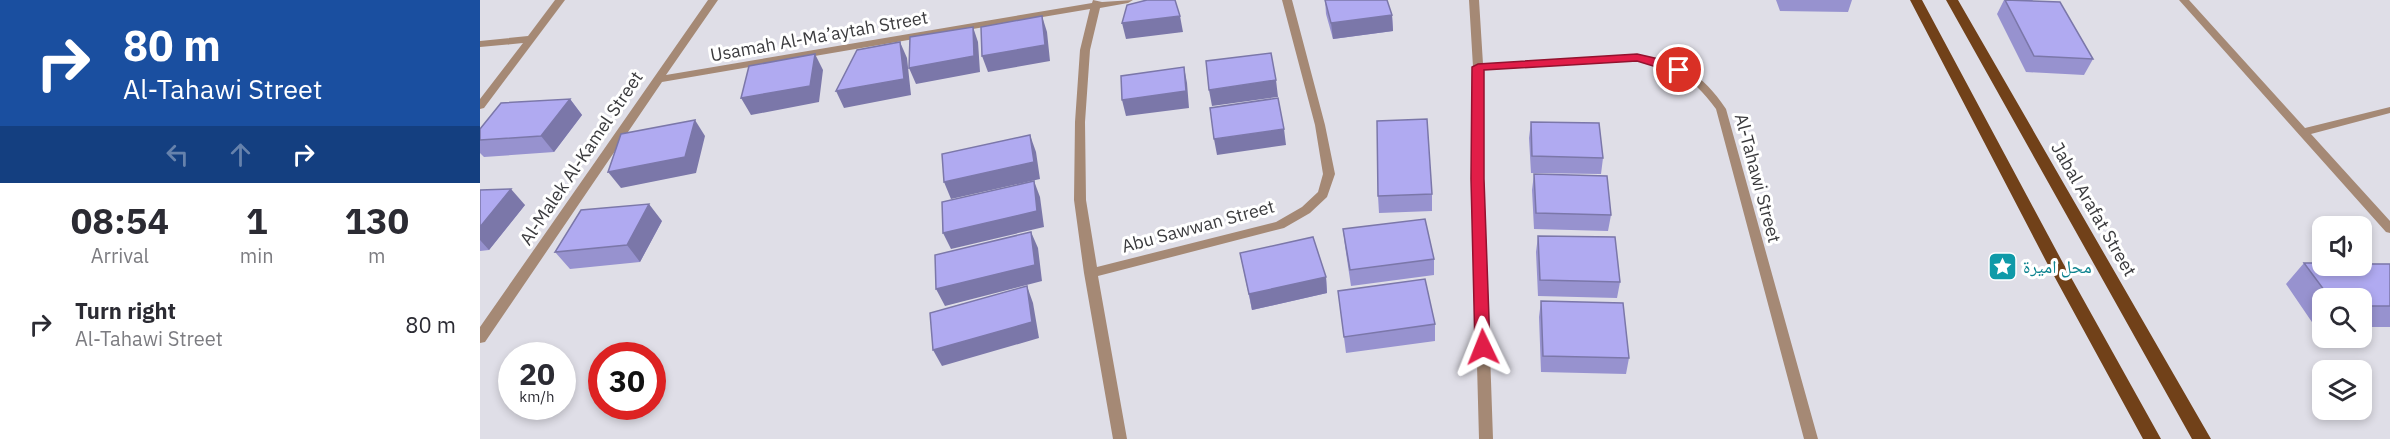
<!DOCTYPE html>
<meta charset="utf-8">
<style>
body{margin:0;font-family:"IBM Plex Sans","Noto Naskh Arabic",sans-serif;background:#f7f7f7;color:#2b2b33;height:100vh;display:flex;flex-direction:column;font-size:22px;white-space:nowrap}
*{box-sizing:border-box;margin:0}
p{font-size:20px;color:#7c7c81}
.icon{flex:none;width:33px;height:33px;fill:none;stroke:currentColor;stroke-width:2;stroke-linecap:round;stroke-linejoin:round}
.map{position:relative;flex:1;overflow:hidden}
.drawer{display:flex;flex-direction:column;background:#fff;width:480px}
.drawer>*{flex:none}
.banner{background:#1a4fa0;color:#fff;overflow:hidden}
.buttons{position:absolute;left:1832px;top:216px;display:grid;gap:12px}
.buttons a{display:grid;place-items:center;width:60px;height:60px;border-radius:12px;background:#fff;box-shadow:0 3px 9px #0003;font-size:30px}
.speed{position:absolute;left:18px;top:342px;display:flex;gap:12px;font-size:30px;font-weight:700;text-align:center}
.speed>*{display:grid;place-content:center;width:78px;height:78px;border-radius:50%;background:#fff;box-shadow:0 3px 9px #0003;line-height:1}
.speed small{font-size:15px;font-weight:400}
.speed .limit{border:9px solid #d22;background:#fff;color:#111}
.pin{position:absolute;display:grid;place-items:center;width:51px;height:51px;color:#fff;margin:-26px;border:3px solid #fff;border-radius:50%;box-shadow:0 2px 6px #0007}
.me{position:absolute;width:66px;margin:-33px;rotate:358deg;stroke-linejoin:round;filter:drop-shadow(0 0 4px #0008)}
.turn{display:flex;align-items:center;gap:21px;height:126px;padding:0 24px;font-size:27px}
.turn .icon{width:78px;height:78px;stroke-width:2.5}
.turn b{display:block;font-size:42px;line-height:51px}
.lanes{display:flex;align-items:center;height:57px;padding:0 24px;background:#0003;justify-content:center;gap:30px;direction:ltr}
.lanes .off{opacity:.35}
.eta{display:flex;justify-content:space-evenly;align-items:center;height:102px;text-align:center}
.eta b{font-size:36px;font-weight:800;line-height:42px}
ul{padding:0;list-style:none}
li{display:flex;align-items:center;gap:18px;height:78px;padding:0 24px}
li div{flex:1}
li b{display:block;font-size:22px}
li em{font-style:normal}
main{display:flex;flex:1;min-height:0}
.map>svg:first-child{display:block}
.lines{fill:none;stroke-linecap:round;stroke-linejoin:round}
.street{fill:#a58975;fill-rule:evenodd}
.primary{fill:#714119;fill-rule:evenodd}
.wall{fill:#9792cf}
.shaded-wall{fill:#7b77a9}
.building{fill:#b0aaf1;stroke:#7b77a9;stroke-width:1.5}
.route{fill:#e11d48;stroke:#92132f;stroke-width:1.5}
.labels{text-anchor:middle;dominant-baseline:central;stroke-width:6;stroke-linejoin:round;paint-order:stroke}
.street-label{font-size:18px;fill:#3b3b3e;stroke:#fff}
.culture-label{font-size:18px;fill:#0d838f;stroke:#fff;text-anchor:start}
</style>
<main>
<section class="drawer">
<div class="banner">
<div class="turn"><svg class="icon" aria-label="right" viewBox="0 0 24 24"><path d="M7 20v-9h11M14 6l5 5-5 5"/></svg><div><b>80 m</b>Al-Tahawi Street</div></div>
<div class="lanes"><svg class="icon off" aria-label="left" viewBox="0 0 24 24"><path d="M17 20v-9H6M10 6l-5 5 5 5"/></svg><svg class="icon off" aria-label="ahead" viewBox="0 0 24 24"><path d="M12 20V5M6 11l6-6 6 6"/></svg><svg class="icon" aria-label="right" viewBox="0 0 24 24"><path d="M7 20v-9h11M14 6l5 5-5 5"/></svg></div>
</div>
<div class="eta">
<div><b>08:54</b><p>Arrival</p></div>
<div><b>1</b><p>min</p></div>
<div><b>130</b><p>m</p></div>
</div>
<ul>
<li><svg class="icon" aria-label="right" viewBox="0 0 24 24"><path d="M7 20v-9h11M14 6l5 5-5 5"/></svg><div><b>Turn right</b><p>Al-Tahawi Street</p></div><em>80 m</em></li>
</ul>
</section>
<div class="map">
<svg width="1910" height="439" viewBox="0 0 1910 439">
<rect width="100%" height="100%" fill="#dfdee7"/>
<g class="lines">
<path class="street" d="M75,0H85L4,108L0,109V99L43,43L0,47V41L48,36Z
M228,0H238L186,75L612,3L613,0L622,2L653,0L648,3L620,8L610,50L605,122L606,200L617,267L796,222L822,207L838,192L843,174L835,125L802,0H812L845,125L855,174L847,197L830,213L804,228L618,276L647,439H633L604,273L594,200L595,122L600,50L610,9L182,82L5,342L0,343V327Z
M989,0H999L1003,64L1157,56C1200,61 1222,73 1246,109L1338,439H1324L1236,109C1224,93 1211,78 1192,69C1161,56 1123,62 1091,64C1062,66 1032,68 1003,70L1004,179L1013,439H999L992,179L993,67Z
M1699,0H1709L1825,128L1910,107V113L1831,134L1910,221V233L1906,232Z"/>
<path class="primary" d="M1430,0H1442L1583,263L1681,439H1663L1567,263Z
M1466,0H1478L1731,439H1712Z"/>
</g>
<path class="wall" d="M845,0L912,15L913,31L853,39L846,14Z
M1296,0H1372L1368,12L1300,11Z
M1524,0H1552L1613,59L1604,75L1546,72L1517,14Z
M90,99L102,115L74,152L4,157L0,153V129Z
M1051,122L1123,158L1121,174L1051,173L1049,138Z
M1054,174L1131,215L1128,231L1054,229L1052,190Z
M0,190L45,205L9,250L0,251Z
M952,194V211L899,213L898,196Z
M182,221L160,262L90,269L75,252Z
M863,229L954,259V275L871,286L865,246Z
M1058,236L1140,282L1137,298L1058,296L1056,252Z
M760,253L846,277L847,293L772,310Z
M1824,263L1910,264V327H1881V298H1842V328H1836L1806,284Z
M858,291L955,324V341L866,353Z
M1061,301L1149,358L1146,374L1061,372L1059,317Z"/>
<path class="shaded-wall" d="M912,15L913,31L853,39L851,23Z
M562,16L567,32L570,61L508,72L502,56Z
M700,16L703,32L646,39L642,23Z
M493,27L498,42L500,72L436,84L429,68Z
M420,42L427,58L431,95L364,108L356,91Z
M335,54L343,70L339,102L271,115L261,98Z
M704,67L707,83L709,108L646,116L642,100Z
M796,80L798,97L732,106L729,90Z
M90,99L102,115L74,152L61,136Z
M215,120L225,136L216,173L141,188L128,172Z
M804,129L806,145L737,155L734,139Z
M550,135L556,152L560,179L471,199L464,182Z
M554,181L560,197L564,227L471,249L463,233Z
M31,189L45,205L9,250L0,240V227Z
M169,204L182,221L160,262L147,245Z
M551,232L558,248L562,281L465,306L456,289Z
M846,277L847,293L772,310L769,294Z
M547,286L553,303L559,338L462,366L453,350Z"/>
<path class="building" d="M667,0H695L700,16L642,23L647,5Z
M845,0H907L912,15L851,23Z
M1525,0L1580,2L1613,59L1554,56Z
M562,16L565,45L502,56L501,27Z
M493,27L494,56L429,68L430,37Z
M420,42L424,79L356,91L377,50Z
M791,53L796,80L729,90L726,61Z
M335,54L330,86L261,98L269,66Z
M704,67L706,91L642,100L641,76Z
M798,98L804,129L734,139L730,108Z
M90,99L61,136L0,140V129L21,103Z
M947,119L952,194L898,196L897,121Z
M215,120L205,157L128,172L141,134Z
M1051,122L1119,123L1123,158L1052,156Z
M550,135L554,162L464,182L462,154Z
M1054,174L1127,176L1131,215L1056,213Z
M554,181L557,211L463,233L462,202Z
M31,189L0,227V190Z
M169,204L147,245L75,252L101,210Z
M945,219L954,259L870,270L863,229Z
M551,232L555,265L456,289L455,255Z
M1058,236L1135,237L1140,282L1060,280Z
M833,237L846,277L769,294L760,253Z
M1824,263H1842V266H1881V264H1910V306H1881V298H1850Z
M945,279L955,324L864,337L858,291Z
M547,286L552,322L453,350L450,313Z
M1061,301L1143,303L1149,358L1063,356Z"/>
<path class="route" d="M1157,54L1192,62L1205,70L1199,74L1157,61L1004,70V179L1010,347L1008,352H997L995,347L991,179L992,67L998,64Z"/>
<defs>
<symbol id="sight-square" viewBox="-11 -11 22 22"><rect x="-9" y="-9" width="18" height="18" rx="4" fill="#0f9aa8" stroke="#fff"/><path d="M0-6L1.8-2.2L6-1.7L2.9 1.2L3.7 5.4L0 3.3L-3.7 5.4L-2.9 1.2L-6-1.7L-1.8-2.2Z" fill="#fff"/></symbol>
</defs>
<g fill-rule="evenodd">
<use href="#sight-square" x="1506" y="250" width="33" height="33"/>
</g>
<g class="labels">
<g class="street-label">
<text transform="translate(339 36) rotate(-10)">Usamah Al-Ma’aytah Street</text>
<text transform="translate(101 158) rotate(-56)">Al-Malek Al-Kamel Street</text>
<text transform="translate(1278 178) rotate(75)">Al-Tahawi Street</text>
<text transform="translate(1614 209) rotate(60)">Jabal Arafat Street</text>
<text transform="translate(718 226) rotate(-15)">Abu Sawwan Street</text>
</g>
<g class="culture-label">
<text x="1543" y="266">محل اميرة</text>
</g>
</g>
</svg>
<div class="buttons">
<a><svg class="icon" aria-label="sound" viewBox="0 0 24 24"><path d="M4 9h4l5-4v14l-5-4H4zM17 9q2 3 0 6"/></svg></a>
<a><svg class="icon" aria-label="search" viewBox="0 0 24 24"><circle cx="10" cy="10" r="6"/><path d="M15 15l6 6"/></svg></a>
<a><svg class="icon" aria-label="layers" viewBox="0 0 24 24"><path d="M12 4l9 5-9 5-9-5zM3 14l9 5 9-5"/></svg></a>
</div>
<div class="speed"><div>20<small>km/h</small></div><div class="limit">30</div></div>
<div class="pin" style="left:1199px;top:70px;background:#d93025"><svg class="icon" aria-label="arrive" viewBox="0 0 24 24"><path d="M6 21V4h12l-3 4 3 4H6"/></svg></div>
<svg class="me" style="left:1003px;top:347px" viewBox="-20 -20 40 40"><path d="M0-17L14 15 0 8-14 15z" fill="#e11d48" stroke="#fff" stroke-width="4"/></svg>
</div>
</main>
